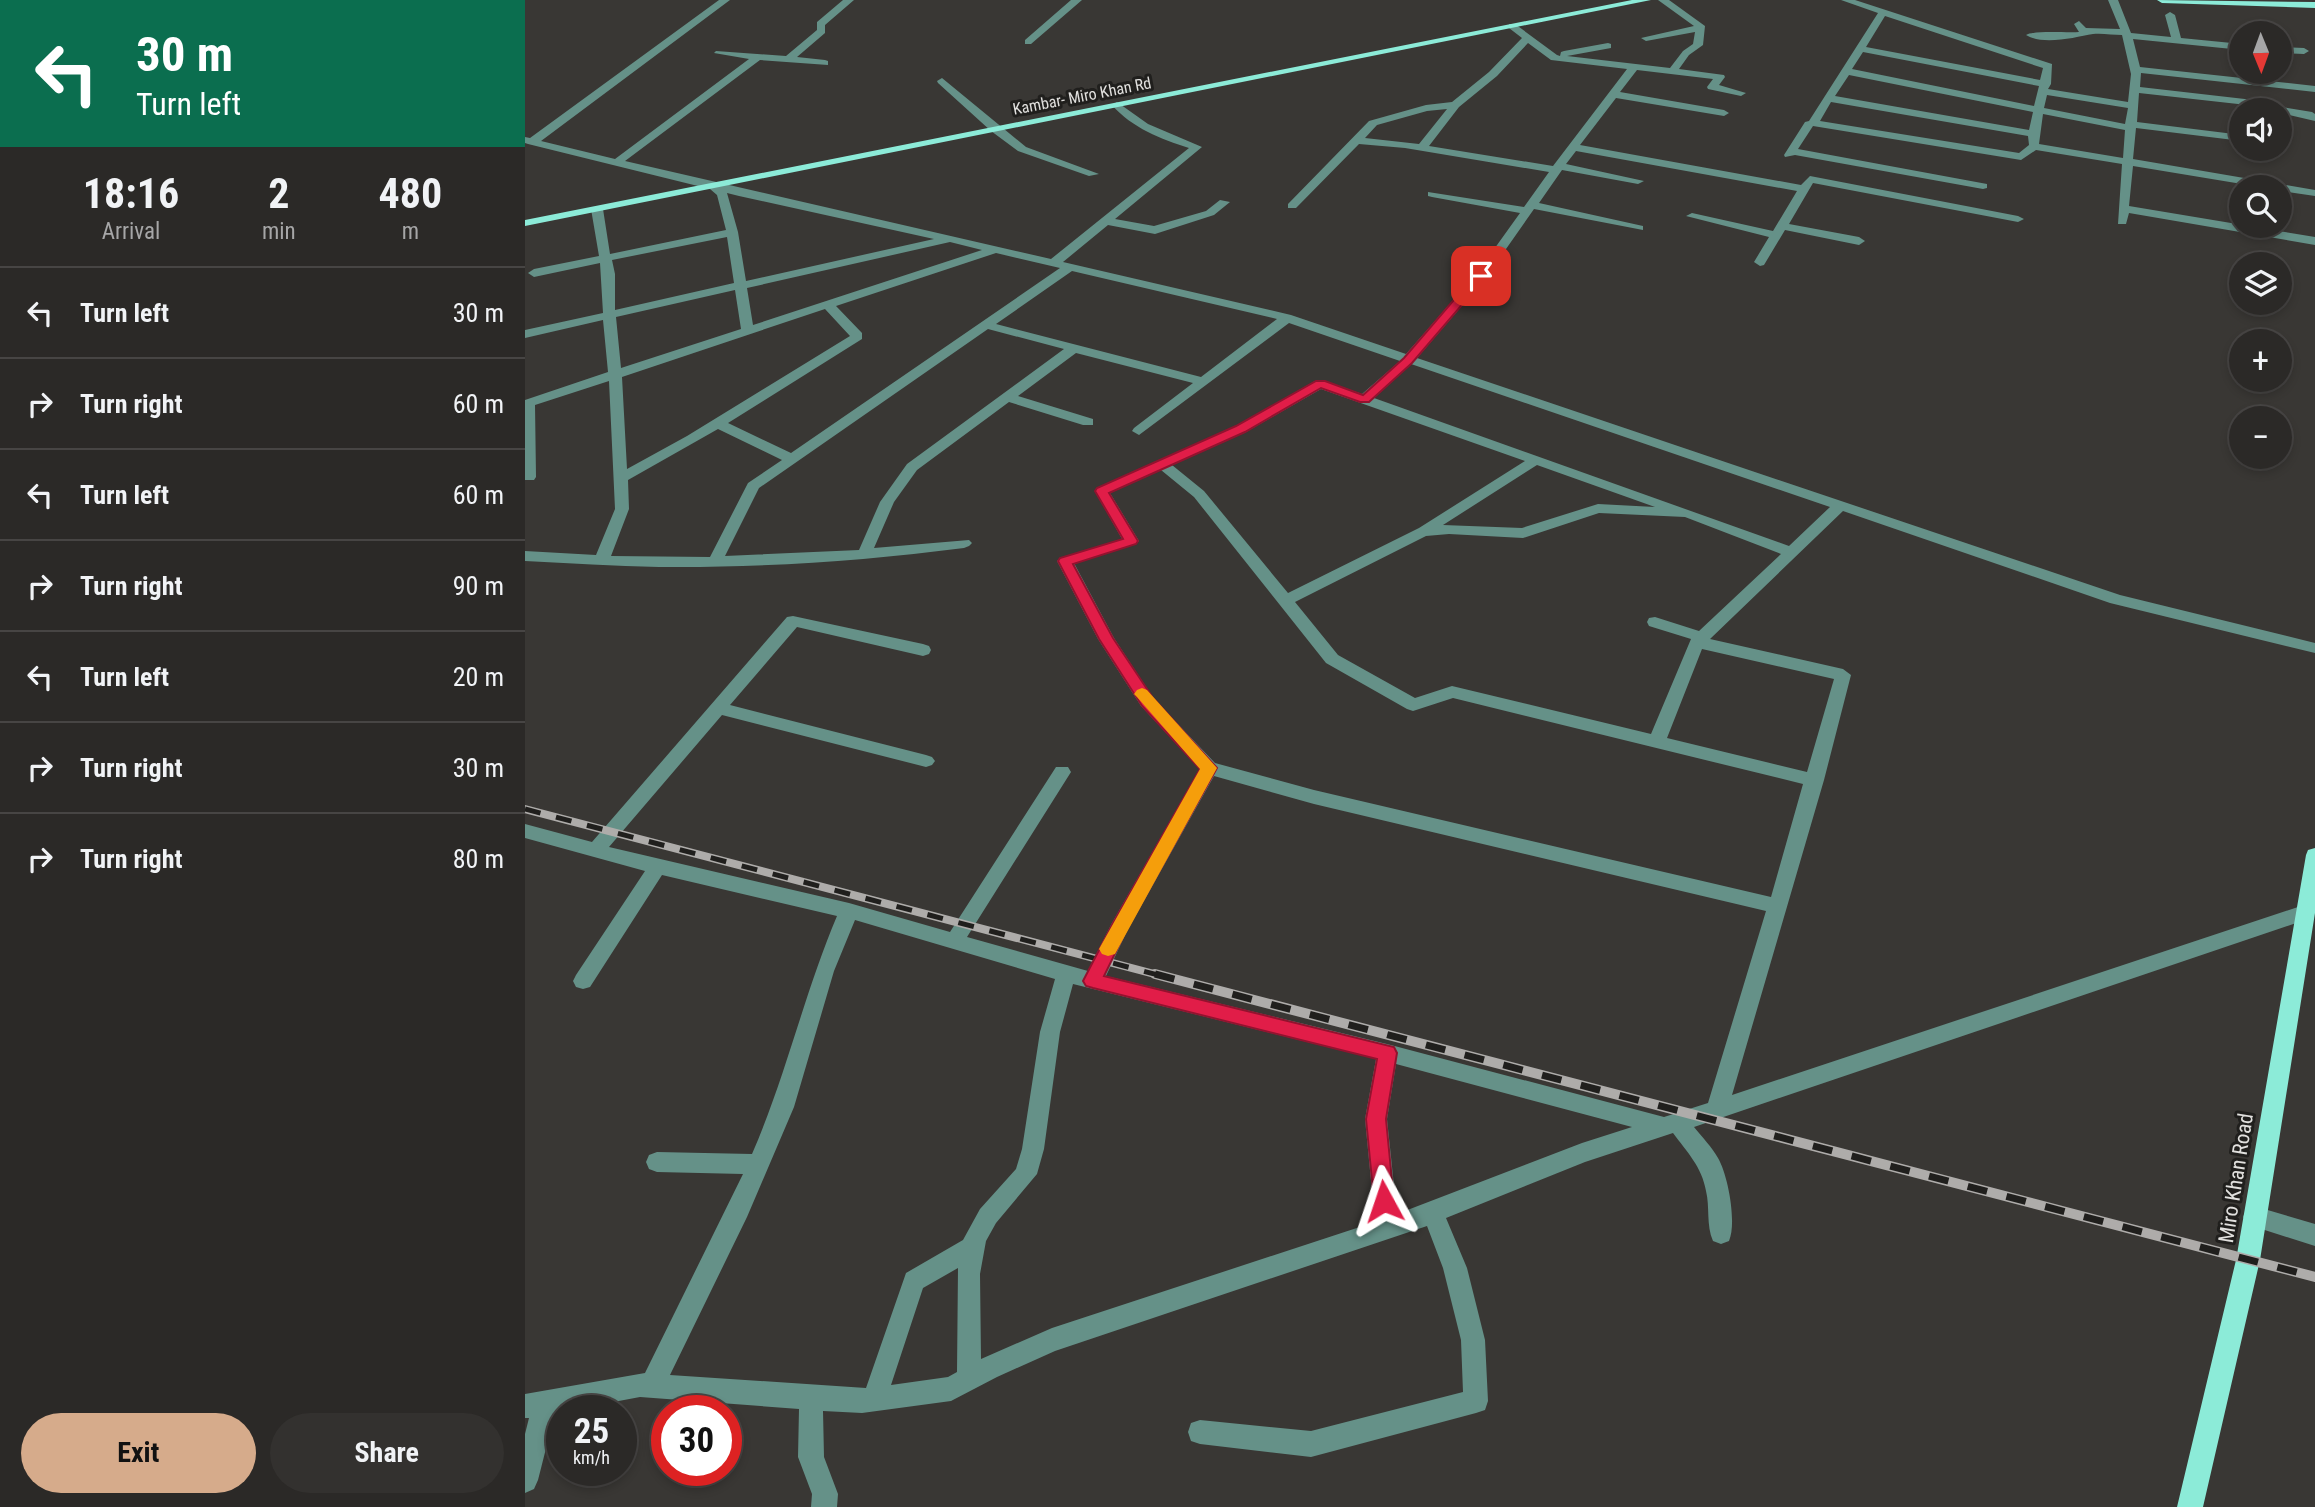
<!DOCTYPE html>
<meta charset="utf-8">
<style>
body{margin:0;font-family:"Roboto Condensed",sans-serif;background:#33312f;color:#f1f3f6;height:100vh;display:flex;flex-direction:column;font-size:26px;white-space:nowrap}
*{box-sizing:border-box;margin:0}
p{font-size:23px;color:#a6a6a7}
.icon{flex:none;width:38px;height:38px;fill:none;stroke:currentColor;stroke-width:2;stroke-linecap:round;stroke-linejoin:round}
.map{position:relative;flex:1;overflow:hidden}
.panel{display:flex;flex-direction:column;background:#2b2927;width:525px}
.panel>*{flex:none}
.banner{background:#0b6e4f;color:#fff;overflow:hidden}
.needle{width:46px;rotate:179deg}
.buttons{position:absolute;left:1704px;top:21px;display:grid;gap:14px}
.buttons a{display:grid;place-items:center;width:63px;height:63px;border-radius:50%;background:#2b2927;box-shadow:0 4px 10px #0003,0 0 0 2px #474544;font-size:35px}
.speed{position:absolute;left:21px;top:1395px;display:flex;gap:14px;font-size:35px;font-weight:700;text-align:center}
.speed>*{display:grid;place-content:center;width:91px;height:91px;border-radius:50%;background:#2b2927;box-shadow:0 4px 10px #0003,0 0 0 2px #474544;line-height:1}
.speed small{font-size:18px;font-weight:400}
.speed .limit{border:10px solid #d22;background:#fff;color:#111}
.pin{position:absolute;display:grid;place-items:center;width:60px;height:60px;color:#fff;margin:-30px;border-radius:14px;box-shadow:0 4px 10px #0006}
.me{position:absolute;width:77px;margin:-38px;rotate:355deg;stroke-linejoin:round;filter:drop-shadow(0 0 5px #0008)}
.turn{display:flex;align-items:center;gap:24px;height:147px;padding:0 21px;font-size:32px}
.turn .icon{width:91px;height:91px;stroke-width:2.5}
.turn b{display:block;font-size:49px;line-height:60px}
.eta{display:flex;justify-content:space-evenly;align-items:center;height:119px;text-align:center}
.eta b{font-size:42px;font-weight:700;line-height:49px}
.action{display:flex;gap:14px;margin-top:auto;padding:14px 21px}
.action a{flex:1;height:80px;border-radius:42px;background:#d6ab8b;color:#111;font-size:28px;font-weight:700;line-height:80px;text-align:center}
.action a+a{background:#33312f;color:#f1f3f6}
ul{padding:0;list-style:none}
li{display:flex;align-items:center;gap:21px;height:91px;padding:0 21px;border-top:2px solid #474544}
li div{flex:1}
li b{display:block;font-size:26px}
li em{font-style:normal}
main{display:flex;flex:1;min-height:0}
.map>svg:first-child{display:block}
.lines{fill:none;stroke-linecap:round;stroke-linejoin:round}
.minor{fill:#659188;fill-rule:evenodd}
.major{fill:#8cebd8;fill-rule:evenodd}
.rail-far1-casing{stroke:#aeacaa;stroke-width:8}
.rail-casing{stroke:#aeacaa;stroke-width:10}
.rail-far1{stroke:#201f1d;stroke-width:5;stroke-dasharray:16;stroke-linecap:butt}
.rail{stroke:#201f1d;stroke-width:7;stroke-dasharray:20;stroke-linecap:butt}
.route{fill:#e11d48;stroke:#92132f;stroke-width:2}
.slow{fill:#f59e0b}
.labels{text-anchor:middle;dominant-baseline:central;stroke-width:6;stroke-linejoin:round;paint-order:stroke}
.far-street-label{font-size:16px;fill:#e1e0de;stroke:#201f1d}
.near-street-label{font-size:21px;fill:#e1e0de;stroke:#201f1d}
</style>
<main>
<section class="panel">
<div class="banner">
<div class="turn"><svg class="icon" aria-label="left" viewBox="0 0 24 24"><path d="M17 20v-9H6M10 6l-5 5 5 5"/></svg><div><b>30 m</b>Turn left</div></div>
</div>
<div class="eta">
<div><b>18:16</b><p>Arrival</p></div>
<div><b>2</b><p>min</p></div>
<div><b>480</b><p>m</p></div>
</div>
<ul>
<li><svg class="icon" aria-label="left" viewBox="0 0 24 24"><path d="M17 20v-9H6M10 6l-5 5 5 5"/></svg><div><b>Turn left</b></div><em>30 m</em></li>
<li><svg class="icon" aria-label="right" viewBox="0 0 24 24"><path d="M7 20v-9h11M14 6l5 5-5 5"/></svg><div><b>Turn right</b></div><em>60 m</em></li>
<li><svg class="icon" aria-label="left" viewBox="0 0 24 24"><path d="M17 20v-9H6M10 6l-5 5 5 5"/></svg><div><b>Turn left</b></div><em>60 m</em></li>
<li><svg class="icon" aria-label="right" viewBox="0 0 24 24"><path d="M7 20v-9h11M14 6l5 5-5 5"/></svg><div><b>Turn right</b></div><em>90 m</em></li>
<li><svg class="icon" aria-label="left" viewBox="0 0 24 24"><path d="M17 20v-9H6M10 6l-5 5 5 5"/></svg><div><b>Turn left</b></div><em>20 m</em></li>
<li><svg class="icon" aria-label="right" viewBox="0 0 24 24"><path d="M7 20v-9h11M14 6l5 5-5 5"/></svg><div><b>Turn right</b></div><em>30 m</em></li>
<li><svg class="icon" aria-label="right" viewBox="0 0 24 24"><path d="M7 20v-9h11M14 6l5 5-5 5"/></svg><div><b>Turn right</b></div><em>80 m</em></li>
</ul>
<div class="action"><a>Exit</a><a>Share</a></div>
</section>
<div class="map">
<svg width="1790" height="1507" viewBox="0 0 1790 1507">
<rect width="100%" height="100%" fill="#393734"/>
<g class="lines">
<path class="minor" d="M194,0H205L16,141L90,159L224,59L189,53L191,51L261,56L292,30V22L318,0H329L300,25V33L272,57L300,60L303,61V65L235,60L100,161L526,259L664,148C636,139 607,128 587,105L592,102L623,124L677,147L590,219L629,226L681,211L695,200L705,202L689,215L630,234L583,225L538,262L766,315L881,354L952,273L995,213L907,197L903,196V192L999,207L1024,172L880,148L834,144L771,208H763V204L844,121L901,105L927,102L964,72L997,38L984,28V24H990L1032,55L1035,56L1036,52L1039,51L1083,43L1086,44V48L1042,56L1145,68L1158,51L1168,44L1170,32L1121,41L1116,38L1169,26L1133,0H1144L1180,26L1178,45L1164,55L1154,69L1199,75L1200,77L1194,85L1221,93L1216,96L1183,89L1182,87L1188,79L1112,70L1095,92L1199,110L1204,113L1199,116L1091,98L1055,145L1276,185L1285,176L1493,216L1499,219L1493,222L1288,183L1264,224L1334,237L1340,241L1334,245L1260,230L1239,265L1235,266L1229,262L1244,237L1161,216L1167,213L1248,231L1272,191L1051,151L1041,164L1119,181L1113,184L1037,170L1014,203L1118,226V230L1009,209L960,279L892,358L1595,595L1790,643V653L1585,603L1318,511L1185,639L1318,669L1326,675L1299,780L1207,1095L1779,905L1786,908L1789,913L1786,918L1169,1127C1177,1137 1187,1147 1193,1158C1203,1175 1212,1223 1204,1241L1196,1244L1188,1241C1181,1225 1185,1207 1181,1191C1177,1167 1162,1152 1148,1133L1060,1162L921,1218L942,1268L960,1340L963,1401L960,1410L951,1413L786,1457L675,1444L666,1441L663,1432L666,1423L675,1420L786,1431L938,1392L936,1340L918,1268L902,1226L530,1351L472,1377L426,1401L337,1413L298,1411L299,1457L313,1494L312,1507H286L287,1494L273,1457L274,1409L115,1397L30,1413L13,1480L9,1489L0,1493V1434L4,1418H0V1394L120,1373L218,1174L132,1172L124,1169L121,1162L124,1155L132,1152L227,1154C261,1076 279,994 312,916L137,875L65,987L58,989L51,987L48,981L51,975L120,871L0,838V824L67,842L262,617L268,616L398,644L404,646L406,650L404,654L398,656L272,627L205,705L401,755L407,757L410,761L407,765L401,767L197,715L84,847L324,903L425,932L531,767H543L546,772L442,937L563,971L587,923L675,769L616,706L573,639L532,561L535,558L597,539L570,491L572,488L711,426L790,381H800L837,394L875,361L764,323L614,435L607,431L609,428L668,383L551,353L493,396L568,419V425H558L484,402L392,470L369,502L349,548L444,540L447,543L444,546L439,548C338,561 236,568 134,567C89,566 45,563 0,561V551L71,555L90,509L84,381L10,405L11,477L9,480H0V400L83,372L78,320L0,338V330L78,313L75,263L9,277L3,273L9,269L74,256L66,209L72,206L78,209L85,254L201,230L192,195L185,189L3,144L0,143V137L5,138ZM1003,43L1026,60L1102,69L1028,166L904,146L934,107L972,76ZM922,109L894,144L840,138L852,125L902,111ZM202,193L214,196L409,239L221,281L213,232ZM202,237L209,283L90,310V274L87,260ZM425,242L457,250L228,325L222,288ZM471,253L535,268L266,453L203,423L337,339V333L311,306ZM547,271L752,319L676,377L471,324ZM210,290L216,329L96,368L91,317ZM300,309L325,336L162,436L102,469L97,377ZM463,329L539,349L382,464L355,502L334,550L200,556L234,488ZM886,364L1305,507L1264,546L849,398ZM796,389L1000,461L894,528L763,593L679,491L647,465L721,432ZM193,429L257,460L223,483L185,557L86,556L104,509L103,480ZM1012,465L1130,507L1073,504L997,528L918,525ZM636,470L669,497L801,663L882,709L888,711L928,698L1278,784L1246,897L789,790L690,763L628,698L589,638L549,563L611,544L614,541L585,493ZM1074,513L1160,517L1256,554L1174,631L1130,617L1124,618L1122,622L1124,626L1166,639L1126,734L927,686L890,698L813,655L770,602L901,536L924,534L998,538ZM1177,649L1309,679L1282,772L1142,738ZM689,776L789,804L1241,911L1183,1103L1139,1117L862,1044L581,976L602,931ZM330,920L530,979L515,1032L497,1149L491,1169L455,1209L438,1240L381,1273L341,1388L145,1375L222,1217L269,1107L309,971ZM548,984L851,1059L840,1119L850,1222L527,1328L456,1359L455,1274L461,1241L471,1223L512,1174L519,1149L535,1032ZM871,1064L1107,1127L1057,1143L872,1214L862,1119ZM433,1268L432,1372L423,1377L366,1385L398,1288Z
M546,0H557L506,44H500V40Z
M1316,0H1330L1527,64L1526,84L1523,89L1603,102L1606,74L1597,35C1588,35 1577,33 1568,34C1550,37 1519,46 1501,35C1510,30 1541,33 1554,32L1549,24L1554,21L1561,28L1595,29L1583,0H1593L1606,33L1646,37L1640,15L1645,12L1650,15L1656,38L1717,44V50L1608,39L1615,67L1790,86V92L1616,73L1615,87L1746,102L1751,106L1787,112L1790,114V121L1755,113V110H1741L1740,107L1614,93L1612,122L1717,135V141L1611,128L1608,159L1790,190V196L1755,191V187H1735L1608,166L1604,206L1790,237V245L1604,213L1601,224H1593L1597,164L1511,150L1496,160L1288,126L1273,149L1462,184V188L1458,189L1270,155L1260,157L1259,155L1280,122L1284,121L1353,13ZM1360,16L1518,68L1515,80L1341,47ZM1338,52L1514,86L1509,106L1327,69ZM1324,75L1508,112L1504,130L1310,96ZM1522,95L1603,108L1600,124L1519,108ZM1306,102L1503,136L1504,145L1494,153L1295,121ZM1518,114L1600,130L1598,158L1514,144Z
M1755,47L1779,48L1784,51L1779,54L1755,53Z
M417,78L501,147L574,174L564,176L493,151L466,131L413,83L412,81Z
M1729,1206L1790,1224V1246L1721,1224L1718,1217L1721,1210Z"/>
<path class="major" d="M1107,0H1126L0,226V220Z
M1632,0L1790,2V8L1637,3Z
M1790,848V913L1735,1260L1678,1507H1652L1711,1260L1781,855L1783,850Z"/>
<defs>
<path id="rail-far1" d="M0,809L637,976"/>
<path id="rail" d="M630,974L1790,1277"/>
</defs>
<use href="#rail-far1" class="rail-far1-casing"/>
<use href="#rail" class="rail-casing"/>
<use href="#rail-far1" class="rail-far1"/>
<use href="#rail" class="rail"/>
</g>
<path class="route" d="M956,272L962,276L960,278L887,363L844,402H835L796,388L720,432L584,493L613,541L611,544L548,564L588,638L628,698L692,768L601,931L579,976L869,1047L872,1053L861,1119L869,1201L866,1207L859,1210L852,1207L849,1201L841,1119L852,1059L568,988L561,986L558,981L588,923L675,769L617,706L574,639L533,561L535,558L598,539L570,491L572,488L711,426L791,381H800L838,395L879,358L952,273Z"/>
<path class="slow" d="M617,688L622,690L692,768L590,954L583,956L577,954L574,949L675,769L612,697L609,694L612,690Z"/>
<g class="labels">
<g class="far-street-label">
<text transform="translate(557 96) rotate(-11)">Kambar- Miro Khan Rd</text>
</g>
<g class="near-street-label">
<text transform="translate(1711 1178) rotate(-81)">Miro Khan Road</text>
</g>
</g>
</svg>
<div class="buttons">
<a><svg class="needle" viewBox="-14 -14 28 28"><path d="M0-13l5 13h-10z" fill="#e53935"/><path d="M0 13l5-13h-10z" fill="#a6a6a7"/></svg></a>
<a><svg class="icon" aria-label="sound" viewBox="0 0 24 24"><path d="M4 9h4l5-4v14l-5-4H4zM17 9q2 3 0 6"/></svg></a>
<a><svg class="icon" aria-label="search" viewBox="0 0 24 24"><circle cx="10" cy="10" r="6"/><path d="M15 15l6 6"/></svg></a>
<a><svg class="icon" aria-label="layers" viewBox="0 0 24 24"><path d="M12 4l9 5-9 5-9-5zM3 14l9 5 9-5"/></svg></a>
<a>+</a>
<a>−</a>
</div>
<div class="speed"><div>25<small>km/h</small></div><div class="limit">30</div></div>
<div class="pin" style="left:956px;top:276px;background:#d93025"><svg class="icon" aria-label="arrive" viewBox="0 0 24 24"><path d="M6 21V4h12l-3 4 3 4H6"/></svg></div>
<svg class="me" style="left:859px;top:1201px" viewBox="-20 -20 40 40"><path d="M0-17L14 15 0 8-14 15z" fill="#e11d48" stroke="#fff" stroke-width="4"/></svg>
</div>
</main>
